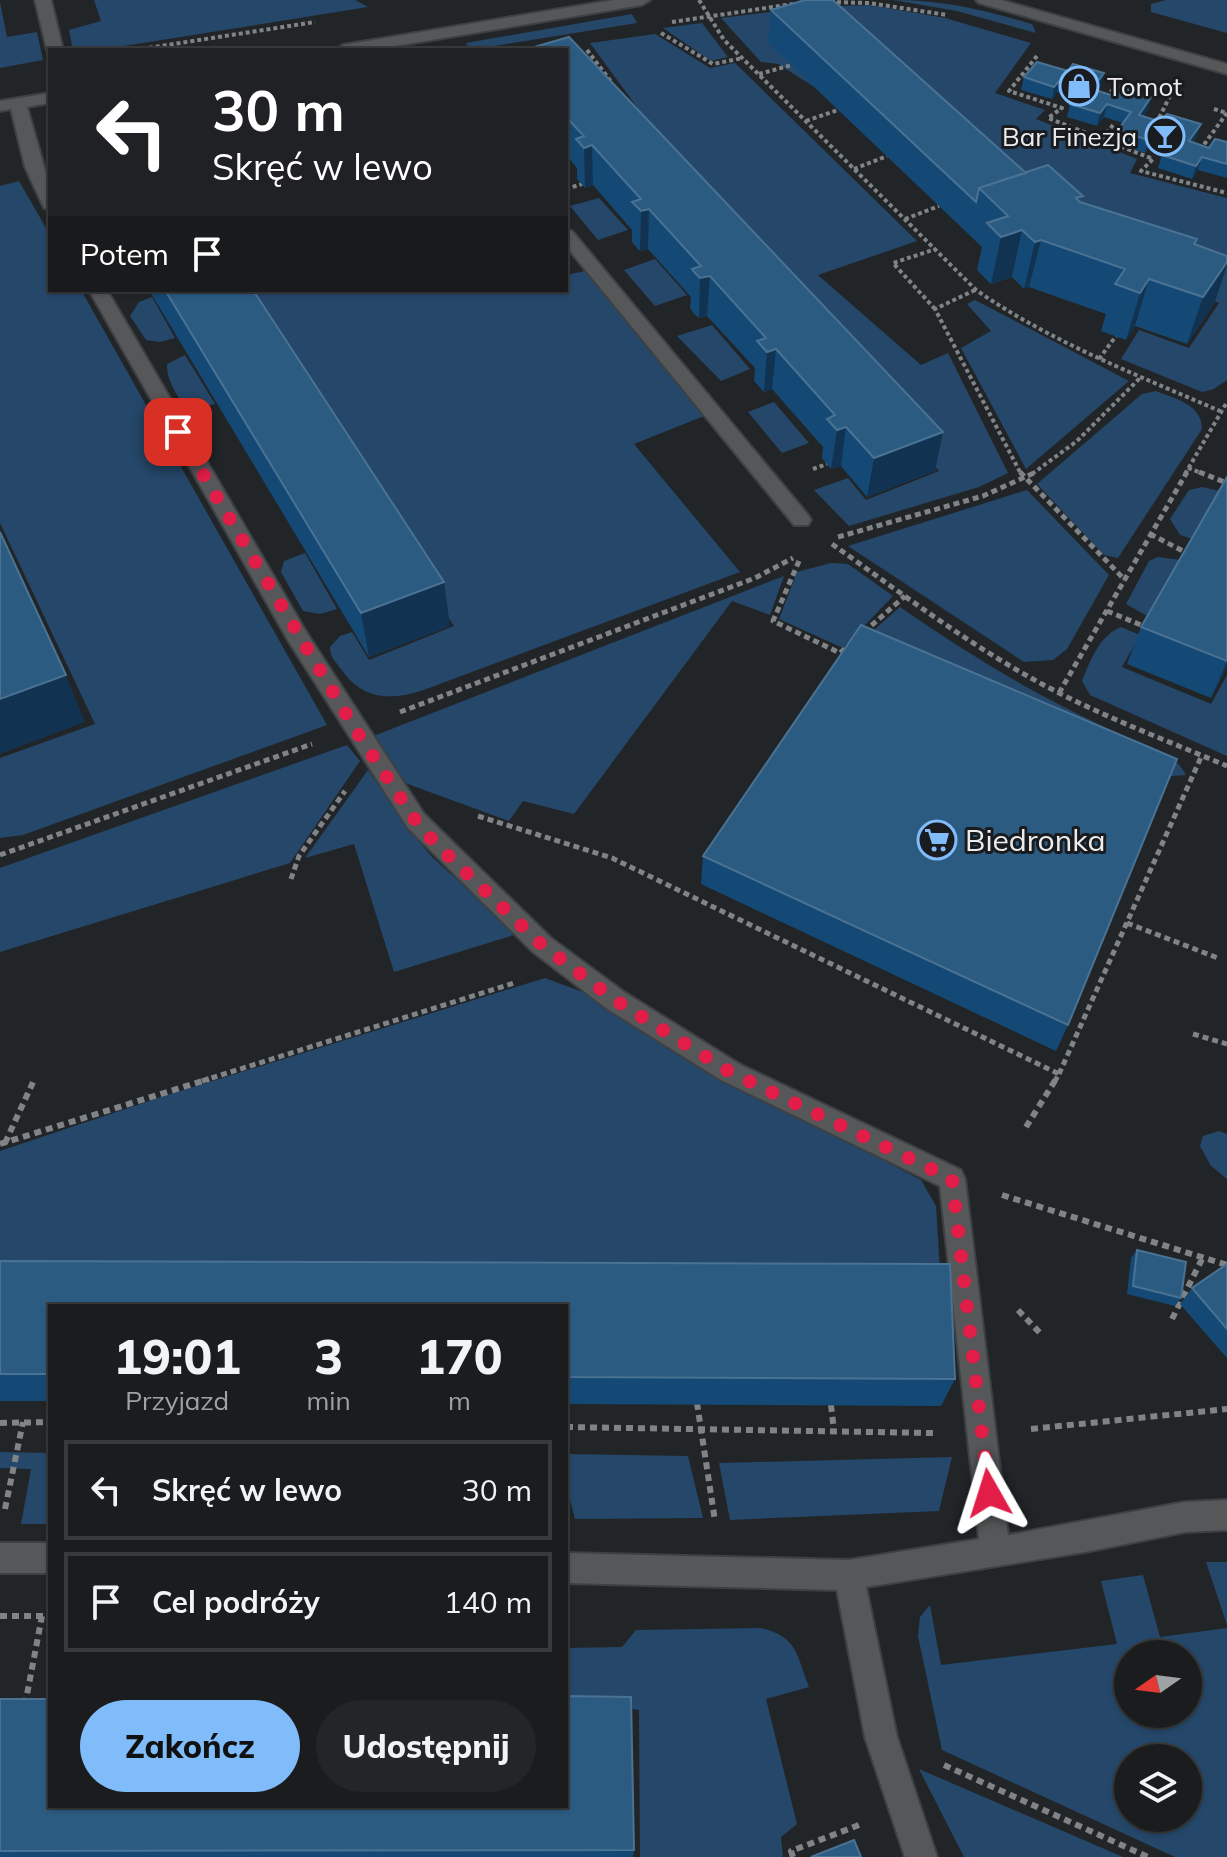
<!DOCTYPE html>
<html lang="pl">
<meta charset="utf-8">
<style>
body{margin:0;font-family:Mulish,sans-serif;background:#232527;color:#f1f3f6;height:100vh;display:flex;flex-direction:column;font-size:30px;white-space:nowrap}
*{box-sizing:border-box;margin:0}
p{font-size:26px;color:#9fa1a4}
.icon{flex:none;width:44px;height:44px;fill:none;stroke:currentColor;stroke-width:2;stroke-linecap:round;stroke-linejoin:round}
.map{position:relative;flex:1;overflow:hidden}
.panel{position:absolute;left:48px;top:1304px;width:520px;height:504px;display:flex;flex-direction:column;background:#1a1c1e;border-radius:0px;box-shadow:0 2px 6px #0004,0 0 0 2px #383a3c}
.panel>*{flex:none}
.banner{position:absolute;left:48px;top:48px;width:520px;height:244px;border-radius:0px;box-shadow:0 2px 6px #0004,0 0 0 2px #383a3c;background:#202124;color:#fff;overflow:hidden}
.needle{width:52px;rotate:256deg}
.buttons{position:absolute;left:1114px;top:1640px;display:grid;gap:16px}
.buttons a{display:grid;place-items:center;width:88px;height:88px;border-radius:50%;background:#1a1c1e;box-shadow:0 2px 6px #0004,0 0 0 2px #383a3c;font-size:40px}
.pin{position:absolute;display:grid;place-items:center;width:68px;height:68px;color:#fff;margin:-34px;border-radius:16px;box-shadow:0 4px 12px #0006}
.me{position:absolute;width:88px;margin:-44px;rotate:354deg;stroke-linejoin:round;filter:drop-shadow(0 0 6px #0008)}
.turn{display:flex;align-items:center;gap:28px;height:168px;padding:0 32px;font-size:36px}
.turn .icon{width:104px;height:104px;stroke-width:2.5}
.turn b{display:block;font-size:56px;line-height:68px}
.then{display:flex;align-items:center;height:76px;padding:0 32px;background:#0003;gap:16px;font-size:30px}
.eta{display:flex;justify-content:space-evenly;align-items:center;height:136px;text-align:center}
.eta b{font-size:48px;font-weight:800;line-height:56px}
.action{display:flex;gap:16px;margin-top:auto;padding:16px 32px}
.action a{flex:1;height:92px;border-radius:48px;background:#81bcfa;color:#111;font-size:32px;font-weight:800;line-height:92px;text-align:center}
.action a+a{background:#232527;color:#f1f3f6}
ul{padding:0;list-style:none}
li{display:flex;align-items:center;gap:24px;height:100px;margin:0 16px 12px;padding:0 16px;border:4px solid #383a3c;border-radius:0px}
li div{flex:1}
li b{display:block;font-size:30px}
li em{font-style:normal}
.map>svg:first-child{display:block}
.green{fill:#254769;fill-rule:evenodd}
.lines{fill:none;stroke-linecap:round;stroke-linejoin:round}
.street-casing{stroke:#3e4144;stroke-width:4}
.path-far2{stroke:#818486;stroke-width:4;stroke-dasharray:4 3;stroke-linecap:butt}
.path-far1{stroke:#818486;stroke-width:5;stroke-dasharray:6 4;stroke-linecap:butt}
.path{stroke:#818486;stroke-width:6;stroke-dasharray:7 5;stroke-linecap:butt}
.street{fill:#555758;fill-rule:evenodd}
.wall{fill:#154975}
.shaded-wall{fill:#113351}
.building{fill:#2c5b82;stroke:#4a7293;stroke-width:2}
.route{stroke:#e11d48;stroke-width:14;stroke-dasharray:0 25.2}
.labels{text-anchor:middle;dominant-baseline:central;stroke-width:6;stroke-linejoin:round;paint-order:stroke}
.far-poi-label{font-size:26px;fill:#eaeced;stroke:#191b1e;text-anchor:start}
.poi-label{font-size:30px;fill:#eaeced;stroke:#191b1e;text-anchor:start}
</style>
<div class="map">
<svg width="1227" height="1857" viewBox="0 0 1227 1857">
<rect width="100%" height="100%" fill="#222528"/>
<path class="green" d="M94,0H355L368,7L99,50H73L69,30L101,21Z
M893,0C944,0 984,10 1032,24L1036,33L957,11Z
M1166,0H1227V33L1151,12V4Z
M0,2L7,37L37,32L43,60L0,68Z
M871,5L945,18L1031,43L995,93L1045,110L1036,119L1137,159L1130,173L1227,198V380L1214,389L1202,392L1121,359L1139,330L1189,348L1219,303L1057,240L778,64L761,62L721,18L809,7Z
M632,14L637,23L469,50L466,43Z
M702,23L728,57L711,61L663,28Z
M655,34L710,68L735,63L917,241L818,275L921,365L948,353L1008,473L979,487L849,526L814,490L848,478L866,500L939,471L638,146L656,133L590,43Z
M19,181L50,235V290H81L327,725L23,835L0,838V758L95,724L0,523V186Z
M599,198L628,230L598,240L570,206Z
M655,259L687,295L655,306L624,270Z
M585,271L704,416L634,444L740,572L421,691C388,701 362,699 341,669C335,661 330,657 330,647L340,636L352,632L369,660L454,626L236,290H566V275Z
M152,297L175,338L160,342L146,340L130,316L139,302Z
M975,300L1129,381L1026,469L961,348L991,331L967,304Z
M712,325L750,369L721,381L677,336Z
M185,355L215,404C194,408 183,409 173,388C169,379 167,374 167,364Z
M1156,391C1175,399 1202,404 1202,429L1118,558L1104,555L1037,484L1142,394Z
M774,402L809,443L782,453L748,412Z
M1202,487L1220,491L1193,539L1180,535L1170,519L1189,490Z
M1027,490L1109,575L1067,649L1053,660L1024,662L848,546Z
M305,553L337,609L320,614L303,611L281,572L284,561Z
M1158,557L1181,560L1149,617L1126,604L1149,561Z
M831,563L848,564L893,596L843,648L779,619L797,572Z
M784,576L770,615L732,601L574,814L523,801L509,821L405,783L371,737Z
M900,607C972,657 1044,701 1125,736C1148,746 1174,752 1186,775L1158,777L850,651Z
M1121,627L1140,635L1122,667L1211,704L1227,675V756L1090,695L1082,681C1090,661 1100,635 1121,627Z
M347,745L360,761L290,863L0,952V868Z
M368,770L407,827L432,857L517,934L394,972L354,844L305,858Z
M545,978L588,994L734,1083L921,1180L936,1206L940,1271L0,1284V1151L164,1096Z
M1219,1131L1227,1134V1179L1211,1166L1200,1146L1203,1136Z
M0,1452L50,1453V1524H21L31,1469L0,1468Z
M566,1454L688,1456L703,1518L575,1519L566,1485Z
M952,1457L939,1511L730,1520L719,1463Z
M1206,1562H1227V1625Z
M1143,1575L1160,1637L1227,1628V1857H1175L942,1750L918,1636L920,1617L930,1605L941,1665L1117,1644L1101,1581ZM1128,1654H1188V1714H1128ZM1128,1758H1188V1818H1128Z
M761,1628C798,1637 796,1654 809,1687L766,1699L797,1824L781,1837L783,1857H640L639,1710L566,1699V1648L622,1647L636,1630Z
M919,1769L1123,1857H964Z"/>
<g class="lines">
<defs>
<path id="street" d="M35,0H51L63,50H50V54L47,50Z
M614,0H650L642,5L371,50H335L343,45Z
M976,0H1001L1227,64V74L979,3Z
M50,93V103L27,107L50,187V209L44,208L25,167L11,109L0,111V101Z
M566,230L572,231L808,515L811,520L808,525H794L566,246Z
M89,290H107L305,630L424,814L551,938L624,992L739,1064L961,1170L965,1179L1008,1535L1185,1502L1227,1500V1530L1185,1532L1085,1552L866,1587L897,1737L937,1857H905L865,1737L837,1590L566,1583V1553L849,1560L979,1539L940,1186L721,1080L606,1008L533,952L408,828L289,642Z
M0,1543H50V1573H0Z"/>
</defs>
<use href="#street" class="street-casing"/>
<path class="path-far2" d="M699,0L724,40L976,290C1051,342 1137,375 1220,411
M830,2L869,3L947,15
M672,22L793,4
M661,33L713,64L743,58
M135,50L315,22
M587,50L612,83
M1037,56L1009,91L1062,108L1048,118L1153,159L1141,171L1227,193
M759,74L792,65
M1107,98L1119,79
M1214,109L1227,113
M806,121L838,110
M1156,124L1171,94
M1102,139L1113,125
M1200,150L1227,113
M854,169L887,156
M566,189L582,184
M905,219L939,206
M975,290L935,309L1021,474
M935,309L893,263L936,249
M1099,359L1116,336
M1188,468L1204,474
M813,469L827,464
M1032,474L1077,441L1140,378
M1185,474L1227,402"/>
<path class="path-far1" d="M1020,472L1125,580
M1199,472L1227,483
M1150,534L1189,554
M838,537L983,496L1036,472
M832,544C897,590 961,639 1031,678C1093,713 1161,738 1227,766
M799,561L773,621L840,653L847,647
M1107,611L1141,625
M864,632L905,596
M1059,693L1187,472
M400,712L755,578L793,558
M478,816L612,858L1059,1074L1055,1081
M0,855L312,744
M291,879L299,856L345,791
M1127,923L1218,958
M1193,1034L1227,1044
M1059,1074L1202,755
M202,1081L514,983"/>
<path class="path" d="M1026,1127L1056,1079
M5,1143L34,1080
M0,1144L209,1079
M1002,1195L1227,1265
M1018,1310L1042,1335
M1172,1319L1203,1257
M697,1403L715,1521
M831,1405L834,1431
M0,1423L50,1422
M566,1427L933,1433
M1031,1429L1227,1409
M5,1509L23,1422
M0,1616H50
M25,1705L42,1616
M944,1765L1148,1857
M793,1857L791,1851L859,1825"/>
<use href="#street" class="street"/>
</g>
<path class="wall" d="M771,10L1026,173L1081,202L1197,239L1195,245L1214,304L1187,344L1135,326L1126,340L1101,331L1106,314L1029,287L1024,289L1012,277L991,284L977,270L982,247L768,43Z
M566,50L943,432L935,471L867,497L841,466L831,469L822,458L823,447L772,389L764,392L754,381L755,368L707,316L699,318L694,314L690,308L691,297L648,249L640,251L637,248L632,242V230L593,185L585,188L577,179V168L566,155Z
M1037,62L1101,86L1097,91L1114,96L1151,97L1148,110L1143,116L1197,136L1193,143L1209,148L1227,142V178L1198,170L1192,179L1158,168L1162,155L1167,148L1152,143L1145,153L1114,143L1118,130L1123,123L1104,117L1097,126L1067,117L1070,104L1075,98L1057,92L1052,99L1021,90L1024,77Z
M149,290H253L450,626L369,657Z
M1227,477V667L1211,698L1127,664L1141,627Z
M703,856L1068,1025L1056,1051L701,884Z
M1137,1250L1181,1298L1175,1306L1127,1294L1131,1258Z
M0,1261L950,1264L955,1379L941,1406L566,1404V1306H50V1401H0Z
M1227,1264V1358L1180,1304L1192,1288Z
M0,1699L634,1850L633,1857H0Z"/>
<path class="shaded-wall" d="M1104,73L1101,86L1089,102L1092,89Z
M1060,80L1057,92L1052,99L1054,87Z
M1151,97L1148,110L1135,127L1139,115Z
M1107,104L1104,117L1097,126L1100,113Z
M1201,124L1197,136L1185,154L1189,141Z
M1155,131L1152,143L1145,153L1148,140Z
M592,145L593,185L585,188L584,148Z
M1202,157L1198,170L1192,179L1196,166Z
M649,209L648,249L640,251L641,211Z
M1022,230L1012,277L991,284L1001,237Z
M1041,240L1029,287L1024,289L1035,242Z
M1227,262V266L1214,304L1187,344L1203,297Z
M710,276L707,316L699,318L700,278Z
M1149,279L1135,326L1126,340L1140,293Z
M776,349L772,389L764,392L767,352Z
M846,427L841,466L831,469L837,430Z
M943,432L935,471L867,497L874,458Z
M444,582L450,626L369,657L361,613Z
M1227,661V667L1211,698Z
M66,675L85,722L0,754V699Z"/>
<path class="building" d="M805,0H833L1026,173L979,188L976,202L771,10Z
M569,37L943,432L874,458L846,427L837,430L827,419L835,415L776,349L767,352L757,341L766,338L710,276L700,278L696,274L692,269L701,266L649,209L641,211L632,202L641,199L592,145L584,148L576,139L584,136L566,117V50H524Z
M1037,62L1068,71L1073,64L1104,73L1092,89L1114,96L1120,87L1151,97L1139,115L1161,122L1167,114L1201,124L1189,141L1209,148L1215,139L1227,142V164L1202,157L1196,166L1162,155L1175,137L1155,131L1148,140L1118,130L1131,112L1107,104L1100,113L1070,104L1084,87L1060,80L1054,87L1024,77Z
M1048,165L1083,196L1076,198L1080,202L1197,239L1194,244L1227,256V262L1203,297L1149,279L1140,293L1115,284L1125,269L1041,240L1035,242L1022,230L1001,237L987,223L1008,216L979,188Z
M165,290H253L444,582L361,613Z
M1227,477V661L1141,627Z
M0,532L66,675L0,699Z
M861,625L1177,759L1068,1025L703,856Z
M1137,1250L1186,1262L1181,1298L1133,1286Z
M0,1261L950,1264L955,1379L566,1377V1306H50V1374H0Z
M1227,1264V1329L1192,1288Z
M566,1696L631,1697L634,1850L0,1851V1699H50V1806H566Z
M854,1840L861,1857H811Z"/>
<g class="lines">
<path class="route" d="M178,432L355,729L416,821L435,843L542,945L615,1000L730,1072L952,1179L989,1493"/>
</g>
<defs>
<symbol id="shop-ring" viewBox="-11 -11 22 22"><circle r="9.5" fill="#191b1e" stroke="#81bcfa" stroke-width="1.5"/><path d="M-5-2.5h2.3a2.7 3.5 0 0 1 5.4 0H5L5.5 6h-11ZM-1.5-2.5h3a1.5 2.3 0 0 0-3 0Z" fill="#81bcfa"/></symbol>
<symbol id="bar-ring" viewBox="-11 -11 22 22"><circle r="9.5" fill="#191b1e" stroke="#81bcfa" stroke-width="1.5"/><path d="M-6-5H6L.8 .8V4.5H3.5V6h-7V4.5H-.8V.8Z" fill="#81bcfa"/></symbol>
<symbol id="supermarket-ring" viewBox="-11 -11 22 22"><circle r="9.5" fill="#191b1e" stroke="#81bcfa" stroke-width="1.5"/><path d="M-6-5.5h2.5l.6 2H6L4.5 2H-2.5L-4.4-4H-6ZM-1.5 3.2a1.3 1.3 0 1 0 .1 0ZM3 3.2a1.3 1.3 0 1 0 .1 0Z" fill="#81bcfa"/></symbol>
</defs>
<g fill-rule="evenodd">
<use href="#shop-ring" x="1057" y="64" width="44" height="44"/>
<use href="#bar-ring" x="1143" y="114" width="44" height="44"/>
<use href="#supermarket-ring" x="915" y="818" width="44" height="44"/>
</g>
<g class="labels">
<g class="far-poi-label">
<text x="1107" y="86">Tomot</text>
<text x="1137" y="136" text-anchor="end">Bar Finezja</text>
</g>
<g class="poi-label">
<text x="965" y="840">Biedronka</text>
</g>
</g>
</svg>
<div class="buttons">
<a><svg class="needle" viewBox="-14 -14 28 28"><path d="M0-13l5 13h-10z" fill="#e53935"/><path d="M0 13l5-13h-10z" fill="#9fa1a4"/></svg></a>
<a><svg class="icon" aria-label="layers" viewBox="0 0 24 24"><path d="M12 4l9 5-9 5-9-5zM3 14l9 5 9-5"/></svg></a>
</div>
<div class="pin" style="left:178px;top:432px;background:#d93025"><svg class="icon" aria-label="arrive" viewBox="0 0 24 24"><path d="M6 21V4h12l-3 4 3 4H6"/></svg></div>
<svg class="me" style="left:989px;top:1493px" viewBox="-20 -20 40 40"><path d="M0-17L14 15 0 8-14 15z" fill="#e11d48" stroke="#fff" stroke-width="4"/></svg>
<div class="banner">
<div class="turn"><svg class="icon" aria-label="left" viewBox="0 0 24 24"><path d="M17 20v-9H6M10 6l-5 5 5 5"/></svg><div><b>30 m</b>Skręć w lewo</div></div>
<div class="then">Potem<svg class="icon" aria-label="arrive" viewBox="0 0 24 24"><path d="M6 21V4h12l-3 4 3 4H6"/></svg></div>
</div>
<section class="panel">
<div class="eta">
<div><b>19:01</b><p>Przyjazd</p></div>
<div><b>3</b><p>min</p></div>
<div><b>170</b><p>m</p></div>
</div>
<ul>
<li><svg class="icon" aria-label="left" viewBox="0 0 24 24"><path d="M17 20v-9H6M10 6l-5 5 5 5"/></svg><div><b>Skręć w lewo</b></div><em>30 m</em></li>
<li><svg class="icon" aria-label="arrive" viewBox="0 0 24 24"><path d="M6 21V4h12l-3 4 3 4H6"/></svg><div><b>Cel podróży</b></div><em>140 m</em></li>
</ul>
<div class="action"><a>Zakończ</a><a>Udostępnij</a></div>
</section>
</div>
